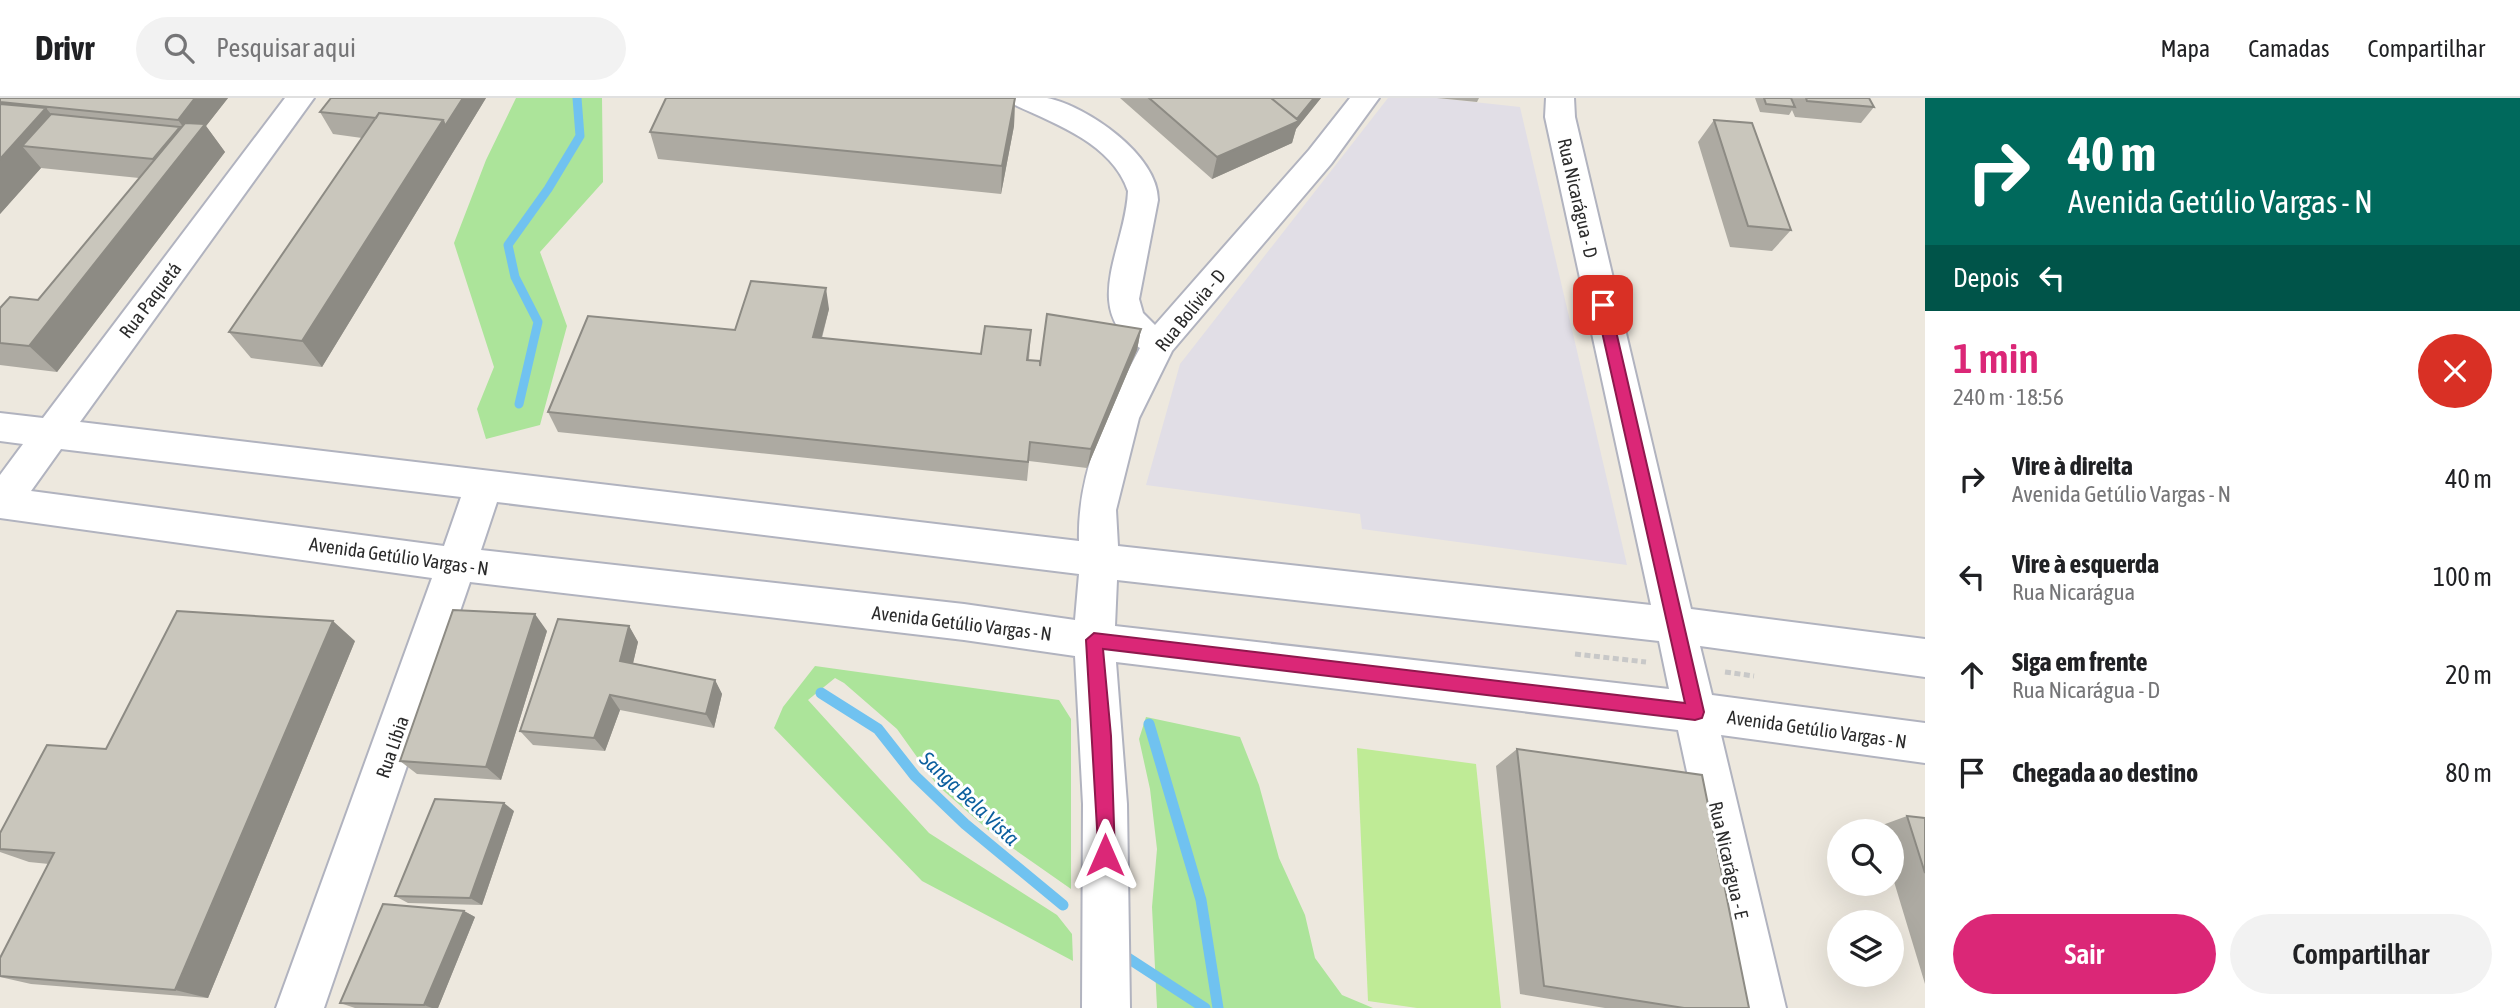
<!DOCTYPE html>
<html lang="pt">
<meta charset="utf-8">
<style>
body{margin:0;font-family:"Asap Condensed",sans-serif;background:#f2f2f2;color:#202124;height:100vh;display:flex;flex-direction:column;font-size:26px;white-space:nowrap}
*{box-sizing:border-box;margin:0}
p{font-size:23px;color:#757577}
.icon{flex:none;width:38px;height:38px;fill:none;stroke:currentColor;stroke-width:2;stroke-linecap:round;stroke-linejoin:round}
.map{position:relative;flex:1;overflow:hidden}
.panel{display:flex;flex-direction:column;background:#fff;width:595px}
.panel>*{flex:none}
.banner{background:#00695c;color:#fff;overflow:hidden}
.buttons{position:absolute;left:1827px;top:721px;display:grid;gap:14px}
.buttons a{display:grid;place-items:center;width:77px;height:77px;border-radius:50%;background:#fff;box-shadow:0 7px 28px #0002;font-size:35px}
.pin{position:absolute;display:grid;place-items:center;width:60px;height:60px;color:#fff;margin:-30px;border-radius:14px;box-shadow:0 4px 10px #0006}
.me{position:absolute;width:77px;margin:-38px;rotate:0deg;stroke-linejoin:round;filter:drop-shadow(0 0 5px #0008)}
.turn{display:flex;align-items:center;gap:24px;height:147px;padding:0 28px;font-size:32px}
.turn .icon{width:91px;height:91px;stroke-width:2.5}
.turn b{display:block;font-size:49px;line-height:60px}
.then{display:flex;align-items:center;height:66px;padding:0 28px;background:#0003;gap:14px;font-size:26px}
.round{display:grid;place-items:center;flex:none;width:74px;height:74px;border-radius:37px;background:#f2f2f2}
.overview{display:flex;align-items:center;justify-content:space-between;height:119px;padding:0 28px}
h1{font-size:42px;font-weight:600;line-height:52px;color:#db2777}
.button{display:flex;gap:14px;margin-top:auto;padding:14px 28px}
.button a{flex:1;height:80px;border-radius:42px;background:#db2777;color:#fff;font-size:28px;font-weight:600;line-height:80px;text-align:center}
.button a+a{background:#f2f2f2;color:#202124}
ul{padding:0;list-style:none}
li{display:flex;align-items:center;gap:21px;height:98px;padding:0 28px}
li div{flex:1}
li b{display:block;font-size:26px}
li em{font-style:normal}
header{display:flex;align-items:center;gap:42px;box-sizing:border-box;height:98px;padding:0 35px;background:#fff;border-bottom:2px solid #e0e0e0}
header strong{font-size:33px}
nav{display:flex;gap:38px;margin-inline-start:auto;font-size:24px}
.search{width:490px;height:63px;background:#f2f2f2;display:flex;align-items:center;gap:18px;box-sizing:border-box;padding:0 24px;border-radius:38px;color:#757577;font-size:26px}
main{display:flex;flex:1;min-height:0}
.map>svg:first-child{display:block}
.industrial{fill:#e1dee6}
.green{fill:#ace49a}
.pitch{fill:#bfeb96}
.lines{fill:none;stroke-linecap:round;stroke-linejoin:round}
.stream-far1{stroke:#70c2f0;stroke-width:9}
.stream{stroke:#70c2f0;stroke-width:11}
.minor-casing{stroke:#b1b3bf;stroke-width:4}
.path{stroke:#c8c8c8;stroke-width:5;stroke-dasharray:6 3.5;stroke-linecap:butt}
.minor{fill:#fff;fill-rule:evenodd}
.wall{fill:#adaaa2}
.shaded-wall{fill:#8d8b84}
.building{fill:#c9c6bc;stroke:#8d8b84;stroke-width:2}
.route{fill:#db2777;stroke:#8e194d;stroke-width:2}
.labels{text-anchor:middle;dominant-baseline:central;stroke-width:6;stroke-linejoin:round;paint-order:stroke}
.street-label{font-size:19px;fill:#2b2b2b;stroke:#fff}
.water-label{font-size:21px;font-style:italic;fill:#0c5f9e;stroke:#fff}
</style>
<header>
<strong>Drivr</strong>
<div class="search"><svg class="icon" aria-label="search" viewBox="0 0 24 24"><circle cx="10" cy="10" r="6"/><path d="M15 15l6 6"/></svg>Pesquisar aqui</div>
<nav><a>Mapa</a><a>Camadas</a><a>Compartilhar</a></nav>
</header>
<main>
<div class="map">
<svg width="1925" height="910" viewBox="0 0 1925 910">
<rect width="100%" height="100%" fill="#ede8de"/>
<path class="industrial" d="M1388,0H1437L1520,9L1627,467L1362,431L1360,416L1146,387L1180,266Z"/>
<path class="green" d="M516,0H602L603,84L540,154L567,228L540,327L486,341L477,311L494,269L454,145L486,62Z
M815,568L1059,602L1071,621V791L994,737L937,687L897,631L844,585L835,580L808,602L929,735L1057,817L1072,836L1073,863L922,783L774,630L783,609Z
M1146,619L1240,639L1259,687L1279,760L1305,817L1315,860L1342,897L1373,910H1157L1152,809L1157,751L1150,691L1139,641Z"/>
<path class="pitch" d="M1357,650L1476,666L1501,910H1417L1368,903Z"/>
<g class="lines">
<path class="stream-far1" d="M519,306L538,224L515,179L508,147L548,91L580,38L577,0"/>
<path class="stream" d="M821,595L878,631L915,678L965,726L1063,807
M1149,626L1201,802L1218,910
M1128,860L1205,910"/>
<defs>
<path id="minor" d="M285,0H314L80,324L1079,443C1077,374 1108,310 1140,250C1079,212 1126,149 1128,93C1112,45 1055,26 1013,6L1009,0C1021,0 1035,0 1047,0C1087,8 1158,57 1158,102L1139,201L1143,215L1155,227L1309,52L1350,0H1379L1331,66L1172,253L1139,320L1116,412L1118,448L1651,507L1545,19L1546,0H1574L1575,19L1691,511L1925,541V579L1700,548L1712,597L1925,625V665L1721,637L1786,910H1738L1678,632L1116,564L1127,706L1130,910H1082L1083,706L1075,558L964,542L470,484L324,910H276L432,480L0,420V377L23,346L0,343V315L43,320ZM61,351L461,399L444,448L31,393ZM497,404L1079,476L1075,522L964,506L481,452ZM1117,482L1659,543L1669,591L1115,528Z"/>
</defs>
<use href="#minor" class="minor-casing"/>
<path class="path" d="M1575,556L1646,564
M1725,574L1754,578"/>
<use href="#minor" class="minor"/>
</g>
<path class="wall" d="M0,0H228L206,28L225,54L57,274L0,267V210L38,202L139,80L41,70L0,116Z
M331,0H486L322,269L251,260L229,234L362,40L333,36L320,14Z
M1015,0L1014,28L1001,96L658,61L650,34Z
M1120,0H1321L1296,31L1292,45L1212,81Z
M1437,0H1479L1477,4Z
M1755,0H1869L1874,9L1861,25L1795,19L1792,12L1789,17L1760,14Z
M1714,22L1791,132L1772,153L1730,149L1698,44Z
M829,211L822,240L981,256L1031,232L1029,262L1040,268L1141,231L1137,252L1087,370L1029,363L1027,383L558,334L548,314L735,232Z
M629,528L638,544L633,565L715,582L722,596L714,630L620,612L605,653L533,647L520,633Z
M547,533L501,682L417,676L400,663Z
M355,543L208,900L31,886L0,879V860L49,766L29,764L0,754V735L106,651Z
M1517,651L1749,910H1605L1520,896L1496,668Z
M514,713L482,807L408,805L395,798Z
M1907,718L1925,720V886L1892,777V733H1879L1877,729Z
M464,813L475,819L438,910H355L340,905Z"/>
<path class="shaded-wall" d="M195,0H228L206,28L225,54L57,274L29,248L165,77L153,61L180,29L191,44L193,42L178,22Z
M463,0H486L322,269L302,243L443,22Z
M1015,0L1014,28L1001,96L1002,68Z
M1314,0H1321L1296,31L1292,45L1212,81L1217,59Z
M46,10L69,38L22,48L41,70L0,116V61Z
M826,190L829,211L816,260L813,239Z
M1141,231L1137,252L1087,370L1091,351Z
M535,516L547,533L501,682L486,669Z
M333,523L355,543L208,900L175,892Z
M629,528L638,544L630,578L620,563Z
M715,582L722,596L714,630L706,616Z
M610,597L620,612L605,653L594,640Z
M504,705L514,713L482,807L470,800Z
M464,813L475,819L438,910H432L424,907Z"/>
<path class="building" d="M0,0H195L178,22L0,4Z
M331,0H463L445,28L443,22L379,15L376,20L320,14Z
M666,0H1015L1002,68L650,34Z
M1149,0H1271L1299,23L1217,59Z
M1271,0H1314L1297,21Z
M1764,0H1791L1795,9L1766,6Z
M1806,0H1869L1874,9L1807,3Z
M0,6L46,10L0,61Z
M379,15L443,22L302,243L229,234Z
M51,16L180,29L153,61L22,48Z
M1714,22L1752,25L1791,132L1748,128Z
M185,25L205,26L29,248L0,245V210L10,199L38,202Z
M751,183L826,190L813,239L981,256L985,228L1031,232L1027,262L1040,263V268L1047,216L1141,231L1091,351L1030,344L1028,364L548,314L588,218L735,232Z
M453,512L535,516L486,669L400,663Z
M177,513L333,523L175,892L0,878V860L54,755L0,751V735L47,647L106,651Z
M558,521L629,528L620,563L715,582L706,616L610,597L594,640L520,633Z
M1517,651L1702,677L1749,910H1684L1544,888Z
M435,701L504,705L470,800L395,798Z
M1907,718L1925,720V775Z
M383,806L464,813L424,907L340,905Z"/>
<path class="route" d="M1603,202L1610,207L1704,614L1702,620L1695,622L1103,551L1111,638L1115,757L1112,764L1105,767L1099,764L1086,542L1094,535L1685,605L1596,207Z"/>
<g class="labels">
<g class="street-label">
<text transform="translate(1578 100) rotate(77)">Rua Nicarágua - D</text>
<text transform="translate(150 202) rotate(-53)">Rua Paquetá</text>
<text transform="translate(1190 212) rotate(-51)">Rua Bolívia - D</text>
<text transform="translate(399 458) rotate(8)">Avenida Getúlio Vargas - N</text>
<text transform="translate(962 525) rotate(7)">Avenida Getúlio Vargas - N</text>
<text transform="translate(1817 631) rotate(8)">Avenida Getúlio Vargas - N</text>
<text transform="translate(392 649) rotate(-71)">Rua Líbia</text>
<text transform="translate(1729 762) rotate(77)">Rua Nicarágua - E</text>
</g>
<g class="water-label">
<text transform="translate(970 700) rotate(43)">Sanga Bela Vista</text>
</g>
</g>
</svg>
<div class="buttons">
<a><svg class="icon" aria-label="search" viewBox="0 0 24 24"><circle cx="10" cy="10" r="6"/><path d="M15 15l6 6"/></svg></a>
<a><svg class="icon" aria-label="layers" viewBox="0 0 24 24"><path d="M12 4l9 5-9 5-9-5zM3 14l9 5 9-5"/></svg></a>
</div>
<div class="pin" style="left:1603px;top:207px;background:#d93025"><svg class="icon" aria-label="arrive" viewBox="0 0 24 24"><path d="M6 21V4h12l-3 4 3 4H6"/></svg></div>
<svg class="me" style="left:1105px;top:757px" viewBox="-20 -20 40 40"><path d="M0-17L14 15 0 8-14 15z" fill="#db2777" stroke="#fff" stroke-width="4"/></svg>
</div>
<section class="panel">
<div class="banner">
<div class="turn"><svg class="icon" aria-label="right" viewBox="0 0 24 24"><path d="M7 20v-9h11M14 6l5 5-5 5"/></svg><div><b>40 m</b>Avenida Getúlio Vargas - N</div></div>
<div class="then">Depois<svg class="icon" aria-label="left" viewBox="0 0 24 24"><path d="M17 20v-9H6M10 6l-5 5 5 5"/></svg></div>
</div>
<div class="overview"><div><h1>1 min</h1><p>240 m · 18:56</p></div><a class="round" style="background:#d93025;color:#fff"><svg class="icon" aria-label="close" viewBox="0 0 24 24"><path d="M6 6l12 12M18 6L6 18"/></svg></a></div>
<ul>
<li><svg class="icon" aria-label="right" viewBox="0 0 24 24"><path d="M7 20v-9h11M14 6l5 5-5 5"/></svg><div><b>Vire à direita</b><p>Avenida Getúlio Vargas - N</p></div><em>40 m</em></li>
<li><svg class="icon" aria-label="left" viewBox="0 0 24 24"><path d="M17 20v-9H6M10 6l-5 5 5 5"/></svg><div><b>Vire à esquerda</b><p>Rua Nicarágua</p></div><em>100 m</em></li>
<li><svg class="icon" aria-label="ahead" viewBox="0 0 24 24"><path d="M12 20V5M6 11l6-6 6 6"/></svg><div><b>Siga em frente</b><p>Rua Nicarágua - D</p></div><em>20 m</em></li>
<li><svg class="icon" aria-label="arrive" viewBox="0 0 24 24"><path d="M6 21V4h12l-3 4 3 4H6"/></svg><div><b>Chegada ao destino</b></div><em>80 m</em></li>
</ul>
<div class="button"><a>Sair</a><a>Compartilhar</a></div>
</section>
</main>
